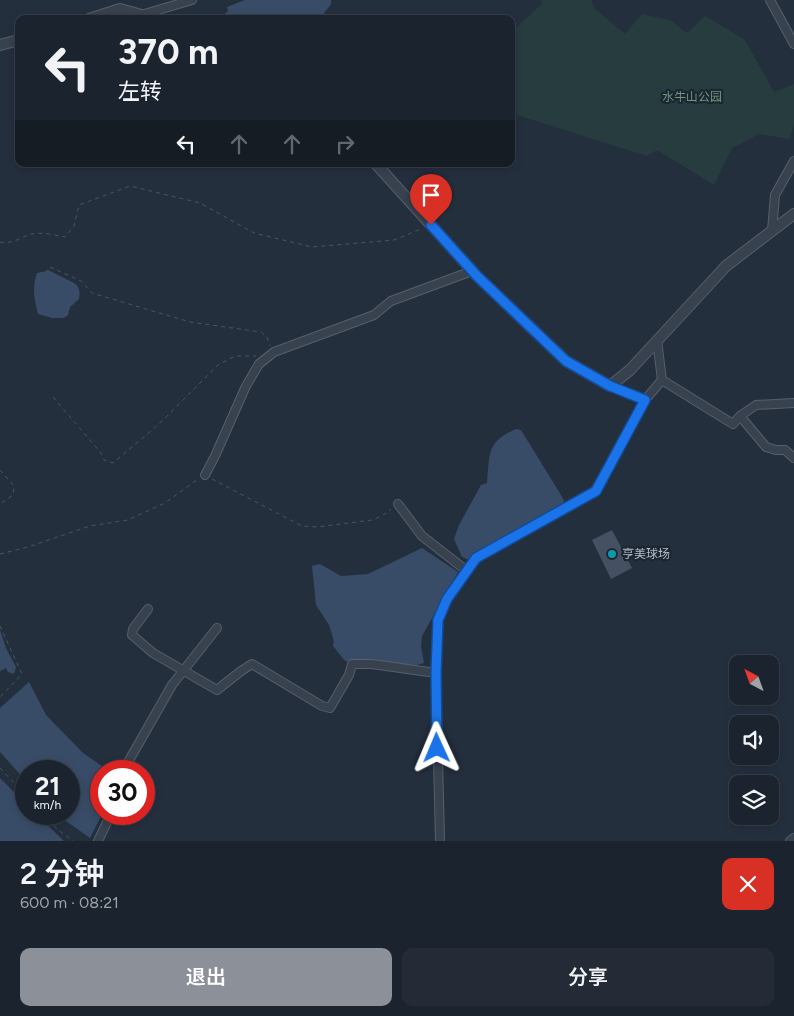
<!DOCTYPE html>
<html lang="zh">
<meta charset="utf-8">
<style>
body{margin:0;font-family:Figtree,"Noto Sans SC",sans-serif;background:#242b36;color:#f1f3f6;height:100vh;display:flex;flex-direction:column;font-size:19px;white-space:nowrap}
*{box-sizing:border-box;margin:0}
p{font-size:16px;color:#a0a4aa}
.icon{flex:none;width:28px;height:28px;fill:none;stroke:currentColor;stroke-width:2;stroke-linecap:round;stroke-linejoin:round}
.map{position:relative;height:841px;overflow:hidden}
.side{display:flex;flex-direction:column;background:#1b232e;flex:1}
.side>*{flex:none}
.hud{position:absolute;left:15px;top:15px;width:500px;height:152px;border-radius:10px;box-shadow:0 2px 8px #0003,0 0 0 1px #39404a;background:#1b232e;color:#f1f3f6;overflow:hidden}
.needle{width:32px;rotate:319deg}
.controls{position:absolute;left:729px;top:655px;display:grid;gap:10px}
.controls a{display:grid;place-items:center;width:50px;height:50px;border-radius:10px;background:#1b232e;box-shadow:0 2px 8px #0003,0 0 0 1px #39404a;font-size:25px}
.speed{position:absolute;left:15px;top:760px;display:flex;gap:10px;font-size:25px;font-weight:700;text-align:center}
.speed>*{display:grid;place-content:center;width:65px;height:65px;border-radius:50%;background:#1b232e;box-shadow:0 2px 8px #0003,0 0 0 1px #39404a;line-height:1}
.speed small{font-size:12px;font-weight:400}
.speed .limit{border:8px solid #d22;background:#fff;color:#111}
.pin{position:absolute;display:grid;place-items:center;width:42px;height:42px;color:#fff;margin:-51px -21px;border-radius:50% 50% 50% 0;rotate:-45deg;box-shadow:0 0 5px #0007}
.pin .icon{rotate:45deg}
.me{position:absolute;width:55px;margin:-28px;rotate:359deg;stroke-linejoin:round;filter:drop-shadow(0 0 4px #0008)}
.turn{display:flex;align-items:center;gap:18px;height:105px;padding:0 20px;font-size:22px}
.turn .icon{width:65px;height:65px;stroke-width:2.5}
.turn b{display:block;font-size:35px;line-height:42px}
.lanes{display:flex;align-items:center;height:48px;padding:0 20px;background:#0003;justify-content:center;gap:25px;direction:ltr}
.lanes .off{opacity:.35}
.round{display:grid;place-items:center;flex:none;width:52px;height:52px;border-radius:10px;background:#242b36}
.head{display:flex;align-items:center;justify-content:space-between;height:85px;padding:0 20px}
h1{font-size:30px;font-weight:600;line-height:38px}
.primary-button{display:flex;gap:10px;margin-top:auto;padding:10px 20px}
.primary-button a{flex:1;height:58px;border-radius:10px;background:#8c9099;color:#fff;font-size:20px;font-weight:600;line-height:58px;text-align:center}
.primary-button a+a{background:#242b36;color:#f1f3f6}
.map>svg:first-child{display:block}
.green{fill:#263c3f}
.water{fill:#394c67}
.building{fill:#455162}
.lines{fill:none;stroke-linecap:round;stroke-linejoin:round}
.minor-casing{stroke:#565f6c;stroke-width:10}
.tertiary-casing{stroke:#565f6c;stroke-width:12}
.path{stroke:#44595c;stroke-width:1;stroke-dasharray:4 4;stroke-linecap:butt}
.minor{stroke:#38414e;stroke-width:8}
.tertiary{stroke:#38414e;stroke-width:10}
.route-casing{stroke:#114b97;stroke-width:12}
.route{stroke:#1a73e8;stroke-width:9}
.culture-dot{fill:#0f9aa8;stroke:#1d2633;stroke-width:2}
.labels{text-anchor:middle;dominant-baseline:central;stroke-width:4.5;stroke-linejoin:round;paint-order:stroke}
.park-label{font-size:12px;fill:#6b9a76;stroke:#1d2633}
.poi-label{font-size:12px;fill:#b4bcc9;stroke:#1d2633;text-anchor:start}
</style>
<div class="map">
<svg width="794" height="841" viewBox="0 0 794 841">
<rect width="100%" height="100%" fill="#242f3e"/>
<path class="green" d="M541,0H591L595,9L625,34L642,14L670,20L687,33L705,16L745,40L774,92L794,84V124L790,139L759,134L732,148L714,185L657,150L647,156L517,115L511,93V32L542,4Z"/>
<path class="water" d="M245,0H331V4L320,19H222L221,17L228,11L227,7Z
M46,269L74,283C80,287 80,293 79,299L70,307L68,315L64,318H52L38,314C34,298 32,288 37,273L47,271Z
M516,429L521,430L564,500L563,507L512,533L472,558L467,559L462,557L454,539L459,525L481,485L487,483C490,454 486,442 516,429Z
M422,548L458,572L422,636L421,647L424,663L417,665L345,661L333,646L334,641L329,625L316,605L312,566L320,564L341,576L368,574Z
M0,630L6,648L16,667L14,674L8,672L6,668L0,671Z
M29,682L46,715L83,753L109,771H101L102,814L90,838L56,814H69V771H26V781L0,752V708Z
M0,778L26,804V814H36L64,841H0Z"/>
<path class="building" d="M612,530L632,568L611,579L592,540Z"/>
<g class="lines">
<defs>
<path id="minor" d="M770,0L794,44
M141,15L192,0
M772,231L775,195L794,161
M662,380L733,424L740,416L766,447L776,450H785L794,458
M610,386L645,400
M740,416L756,405L794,403
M205,475L215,456L246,386L259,364L274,352L374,315L391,301L472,271
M398,504L422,536L467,571
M148,609L133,629L132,635L153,653L217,690L241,671L252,664L322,706L330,708L349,675L352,664H372L436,673
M123,771L172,685L217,628
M98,841L111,814
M440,841L436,673L438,620L447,599L477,558L595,491L645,400L662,380L657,340
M790,841L794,838"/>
<path id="tertiary" d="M89,19L120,9L156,19
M0,45L19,40
M376,164L477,276L566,361L610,386L630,370L726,266L794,214"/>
</defs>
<use href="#minor" class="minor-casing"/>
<use href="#tertiary" class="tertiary-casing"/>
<path class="path" d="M0,242C12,245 20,237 32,234C42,232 55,235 65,237L74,226L79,205L130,186L200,203L254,233L312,247L394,240L421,229
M50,267L81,281L92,293L102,296L190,322L261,332L267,337L270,346
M53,397L101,453L104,460L113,463L158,425L218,365L235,356H256
M0,470L14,486L13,495L0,504
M212,479L302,526L317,527L372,520L382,516L391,509
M0,554L28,547L90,526L128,520L165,503L198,479
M0,626L22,674L0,697
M0,768L26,796
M43,814L57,829L73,841"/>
<use href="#minor" class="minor"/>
<use href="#tertiary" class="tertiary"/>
</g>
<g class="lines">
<defs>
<path id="route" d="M431,225L477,276L566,361L610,386L645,400L596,491L476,558L447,599L438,620L436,673L437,748"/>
</defs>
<use href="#route" class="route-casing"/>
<use href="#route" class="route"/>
</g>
<circle class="culture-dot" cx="612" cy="554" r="5"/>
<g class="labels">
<g class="park-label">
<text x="692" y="97">水牛山公园</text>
</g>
<g class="poi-label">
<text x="622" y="554">亨美球场</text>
</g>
</g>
</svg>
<div class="controls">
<a><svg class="needle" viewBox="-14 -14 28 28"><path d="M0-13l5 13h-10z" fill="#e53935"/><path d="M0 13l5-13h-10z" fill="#a0a4aa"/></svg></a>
<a><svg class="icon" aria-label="sound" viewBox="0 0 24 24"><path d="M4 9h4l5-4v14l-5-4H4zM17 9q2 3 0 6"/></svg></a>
<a><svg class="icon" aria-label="layers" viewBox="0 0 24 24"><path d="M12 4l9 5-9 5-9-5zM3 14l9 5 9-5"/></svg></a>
</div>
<div class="speed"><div>21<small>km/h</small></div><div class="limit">30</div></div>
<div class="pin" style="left:431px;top:225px;background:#d93025"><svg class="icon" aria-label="arrive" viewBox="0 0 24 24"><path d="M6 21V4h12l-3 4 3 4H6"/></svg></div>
<svg class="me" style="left:437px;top:748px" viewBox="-20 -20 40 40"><path d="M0-17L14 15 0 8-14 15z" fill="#1a73e8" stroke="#fff" stroke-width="4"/></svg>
<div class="hud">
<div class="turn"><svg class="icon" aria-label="left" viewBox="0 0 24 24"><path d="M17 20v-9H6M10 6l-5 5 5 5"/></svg><div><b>370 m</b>左转</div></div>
<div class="lanes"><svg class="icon" aria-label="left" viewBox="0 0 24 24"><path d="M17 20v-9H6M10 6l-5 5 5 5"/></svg><svg class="icon off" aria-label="ahead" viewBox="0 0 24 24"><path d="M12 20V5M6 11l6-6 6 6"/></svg><svg class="icon off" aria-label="ahead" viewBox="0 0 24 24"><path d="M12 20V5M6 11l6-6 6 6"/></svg><svg class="icon off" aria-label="right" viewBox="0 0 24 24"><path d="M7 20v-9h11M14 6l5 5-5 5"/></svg></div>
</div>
</div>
<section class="side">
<div class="head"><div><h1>2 分钟</h1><p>600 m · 08:21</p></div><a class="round" style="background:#d93025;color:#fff"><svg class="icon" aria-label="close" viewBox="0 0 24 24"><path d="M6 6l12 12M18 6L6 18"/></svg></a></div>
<div class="primary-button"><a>退出</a><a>分享</a></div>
</section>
